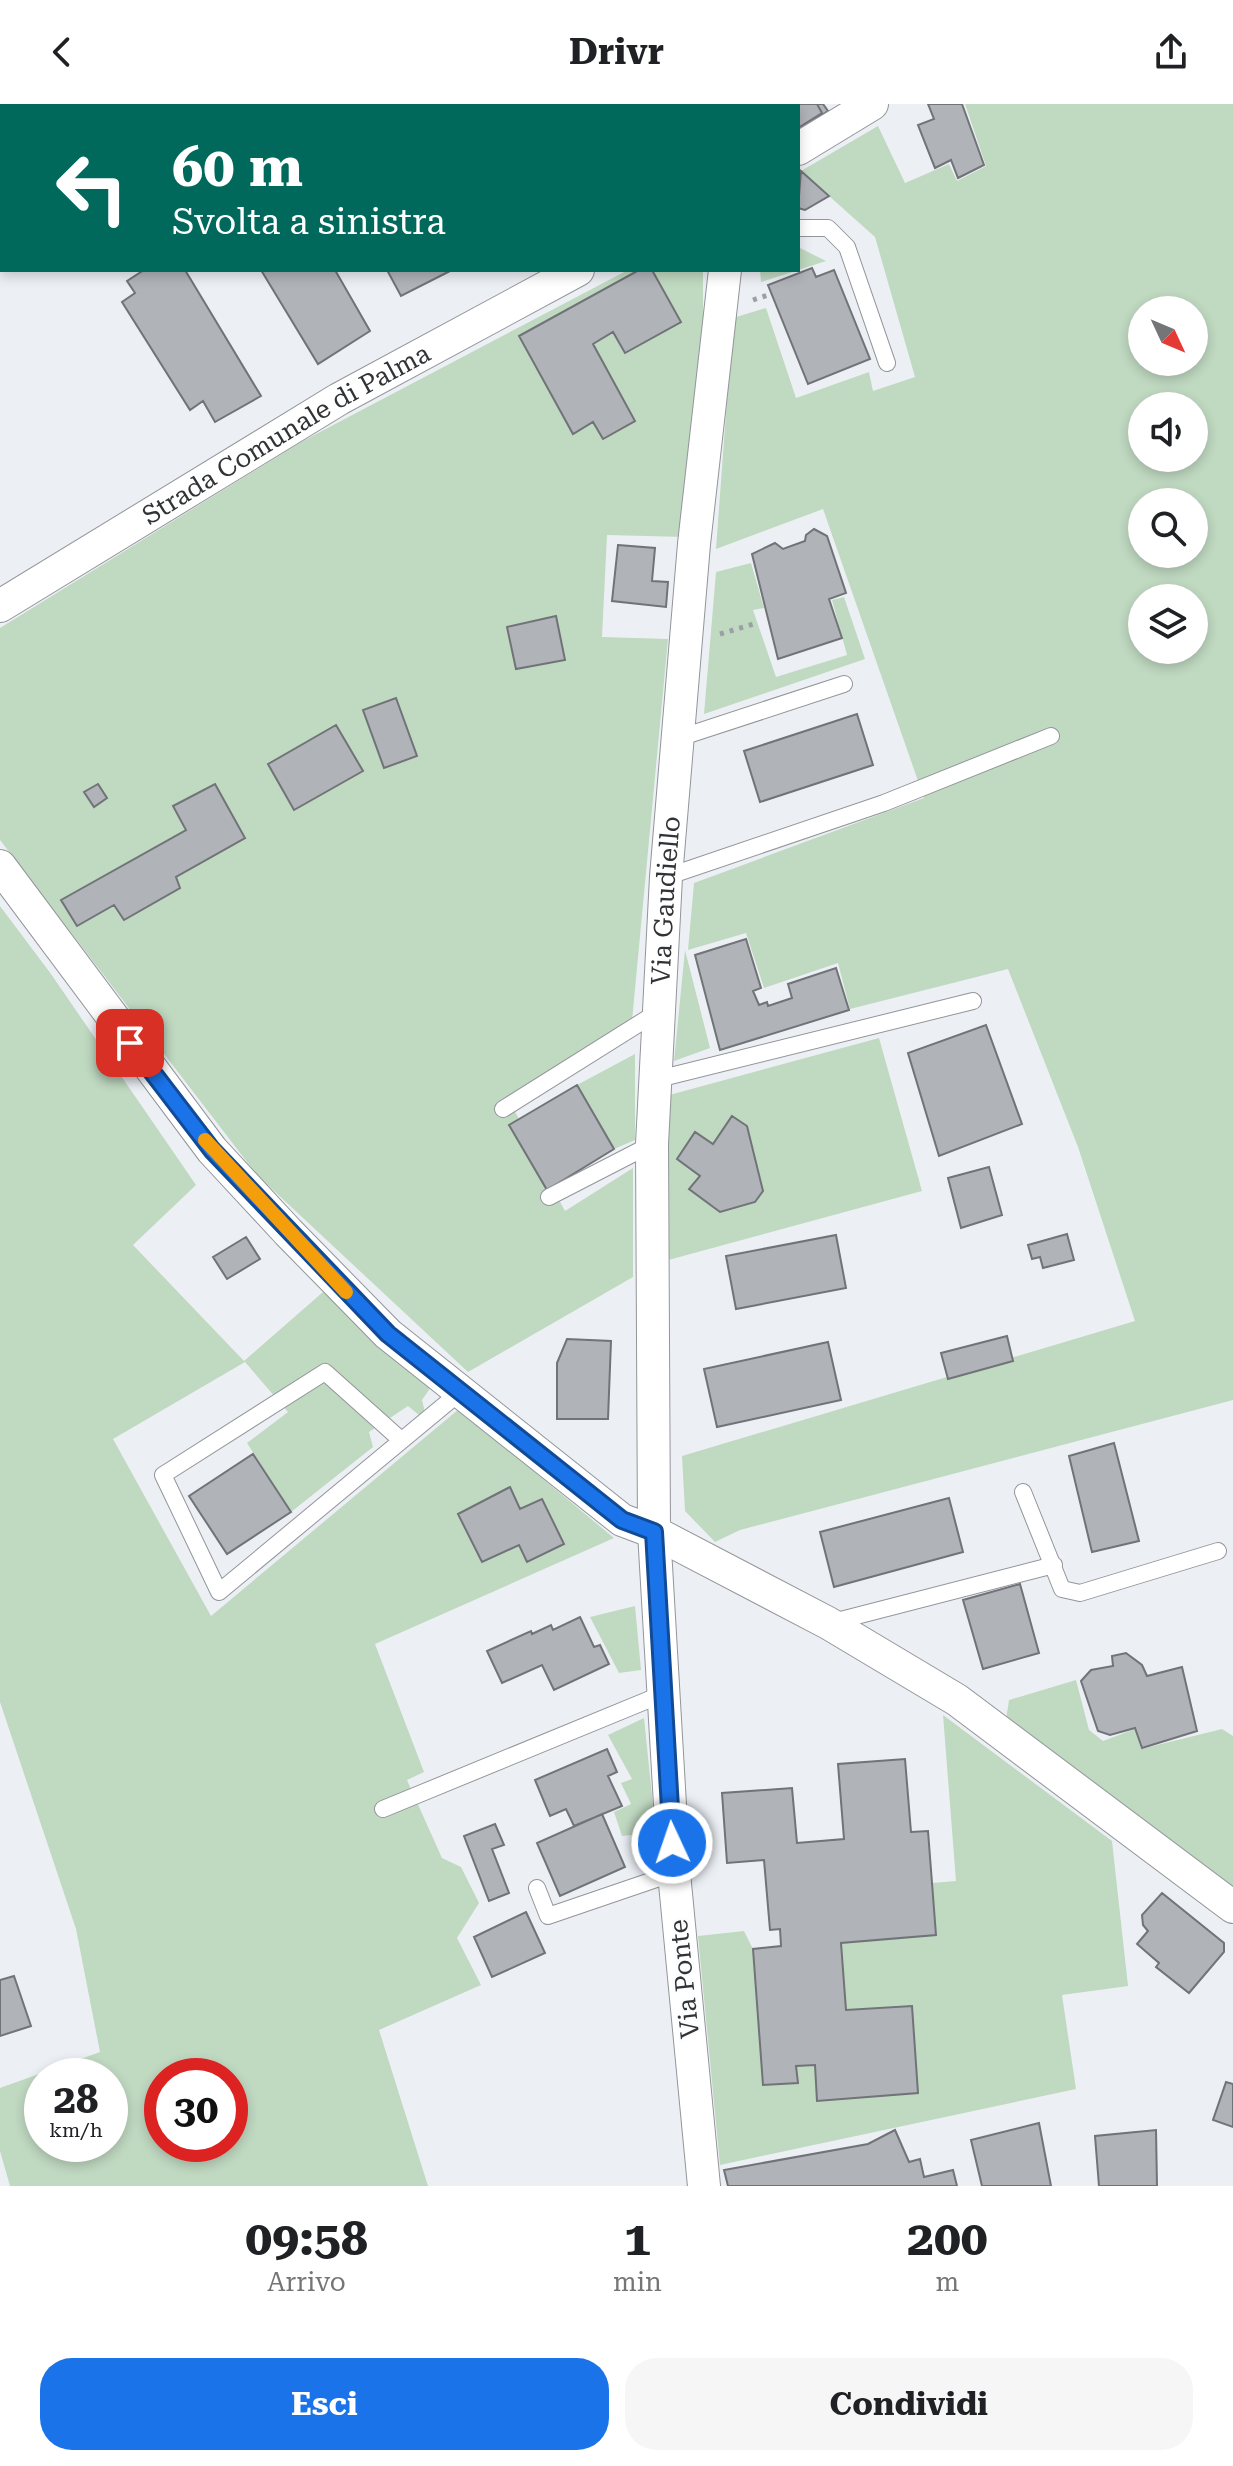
<!DOCTYPE html>
<html lang="it">
<style>
body{margin:0;font-family:"Roboto Serif",serif;background:#f6f6f6;color:#202124;height:100vh;display:flex;flex-direction:column;font-size:30px;white-space:nowrap}
*{box-sizing:border-box;margin:0}
p{font-size:26px;color:#757577}
.icon{flex:none;width:44px;height:44px;fill:none;stroke:currentColor;stroke-width:2;stroke-linecap:round;stroke-linejoin:round}
.map{position:relative;height:2082px;overflow:hidden}
.drawer{display:flex;flex-direction:column;background:#fff;flex:1}
.drawer>*{flex:none}
.hud{position:absolute;left:0px;top:0px;width:800px;height:168px;box-shadow:0 4px 12px #0003;background:#00695c;color:#fff;overflow:hidden}
.needle{width:52px;rotate:134deg}
.tools{position:absolute;left:1128px;top:192px;display:grid;gap:16px}
.tools a{display:grid;place-items:center;width:80px;height:80px;border-radius:50%;background:#fff;box-shadow:0 4px 12px #0003;font-size:40px}
.speed{position:absolute;left:24px;top:1954px;display:flex;gap:16px;font-size:40px;font-weight:700;text-align:center}
.speed>*{display:grid;place-content:center;width:104px;height:104px;border-radius:50%;background:#fff;box-shadow:0 4px 12px #0003;line-height:1}
.speed small{font-size:20px;font-weight:400}
.speed .limit{border:12px solid #d22;background:#fff;color:#111}
.pin{position:absolute;display:grid;place-items:center;width:68px;height:68px;color:#fff;margin:-34px;border-radius:16px;box-shadow:0 4px 12px #0006}
.me{position:absolute;width:88px;margin:-44px;rotate:357deg;stroke-linejoin:round;filter:drop-shadow(0 0 6px #0008)}
.turn{display:flex;align-items:center;gap:28px;height:168px;padding:0 40px;font-size:36px}
.turn .icon{width:104px;height:104px;stroke-width:2.5}
.turn b{display:block;font-size:56px;line-height:68px}
.eta{display:flex;justify-content:space-evenly;align-items:center;height:136px;text-align:center}
.eta b{font-size:48px;font-weight:700;line-height:56px}
.button{display:flex;gap:16px;margin-top:auto;padding:16px 40px}
.button a{flex:1;height:92px;border-radius:32px;background:#1a73e8;color:#fff;font-size:32px;font-weight:700;line-height:92px;text-align:center}
.button a+a{background:#f6f6f6;color:#202124}
header{display:flex;justify-content:space-between;align-items:center;height:104px;padding:0 40px;background:#fff;font-size:36px;font-weight:700}
.map>svg:first-child{display:block}
.green{fill:#c0d9c1;fill-rule:evenodd}
.building{fill:#b0b3b8;stroke:#707377;stroke-width:2}
.lines{fill:none;stroke-linecap:round;stroke-linejoin:round}
.service-casing{stroke:#929599;stroke-width:18}
.minor-casing{stroke:#929599;stroke-width:34}
.path{stroke:#9c9fa3;stroke-width:5;stroke-dasharray:4 6;stroke-linecap:butt}
.service{stroke:#fff;stroke-width:16}
.minor{stroke:#fff;stroke-width:32}
.route-casing{stroke:#114b97;stroke-width:20}
.route{stroke:#1a73e8;stroke-width:14}
.slow{stroke:#f59e0b;stroke-width:14}
.labels{text-anchor:middle;dominant-baseline:central;stroke-width:6;stroke-linejoin:round;paint-order:stroke}
.street-label{font-size:26px;fill:#313335;stroke:#fcfdff}
</style>
<header><svg class="icon" aria-label="back" viewBox="0 0 24 24"><path d="M15 5l-7 7 7 7"/></svg>Drivr<svg class="icon" aria-label="share" viewBox="0 0 24 24"><path d="M12 15V3M7 8l5-5 5 5M5 13v7h14v-7"/></svg></header>
<div class="map">
<svg width="1233" height="2082" viewBox="0 0 1233 2082">
<rect width="100%" height="100%" fill="#ecf0f5"/>
<path class="green" d="M965,0H1233V1296L740,1426L715,1438L685,1407L682,1352L1135,1217L1078,1043L1008,865L850,905L838,859L764,884L746,829L688,846L694,779L924,694L823,405L716,445L733,214L766,204L796,294L869,268L873,287L915,273L875,133L801,67L878,22L905,79L949,60L957,77L986,62ZM1142,206H1194V258H1142ZM1142,302H1194V354H1142ZM1142,398H1194V450H1142ZM1142,494H1194V546H1142Z
M798,143L826,157L761,178L760,166H798Z
M628,166H703V318L685,433L607,431L602,533L668,535L632,917L507,993L519,1015L510,1022L547,1086L552,1083L565,1107L633,1064V1173L468,1268L257,1071L0,736V524L301,338Z
M751,459L764,504L753,506L776,573L847,551L832,496L844,493L865,555L704,610L716,468Z
M0,802L51,870L196,1081L133,1141L244,1257L323,1188L431,1283L422,1296L425,1308L419,1311L408,1302L369,1328L373,1343L291,1408L247,1339L288,1308L245,1258L113,1335L211,1512L459,1305L614,1434L375,1540L424,1668L407,1676L442,1754L461,1763L479,1799L457,1834L481,1881L379,1926L428,2082H10L0,2047V1984L100,1948L76,1825L0,1598ZM42,1972H110V2040H42ZM162,1972H230V2040H162Z
M685,846L710,944L674,957Z
M879,934L922,1087L661,1158L662,993Z
M635,950V1036L614,1045L577,981Z
M635,1502L641,1566L619,1569L590,1513Z
M1076,1576L1089,1626L1103,1637L1135,1625L1141,1645L1222,1625L1233,1632V1786L1006,1616L1009,1596Z
M943,1611L1112,1737L1128,1882L1062,1891L1076,1985L720,2061L698,1832L744,1827L753,1845L763,1981L797,1979L796,1962L815,1961L818,1997L918,1989L912,1902L846,1906L841,1839L936,1831L932,1779L956,1777Z
M644,1614L658,1750L639,1754L631,1731L622,1732L614,1708L631,1700L621,1679L632,1675L608,1631Z"/>
<path class="building" d="M743,0H817L822,9L798,24V2Z
M747,0H823L828,7L798,27V2Z
M928,0H962L984,61L958,74L951,56L935,64L918,21L934,15Z
M801,67L829,92L805,106L798,104Z
M812,164L816,173L834,166L870,255L808,280L768,181Z
M144,166H185L261,292L215,318L203,297L190,306L122,198L135,189L127,177Z
M261,166H335L370,227L318,260Z
M387,166H452L401,192Z
M639,166H652L681,218L625,249L613,228L593,240L635,317L603,335L593,318L573,330L519,232Z
M814,425L827,432L846,489L829,495L842,534L778,555L752,450L775,439L783,445L805,437L806,431Z
M618,441L655,444L652,477L668,478L666,503L612,497Z
M556,512L565,556L516,565L507,523Z
M396,594L417,652L384,664L363,606Z
M857,610L873,661L760,698L744,647Z
M336,621L363,667L294,706L268,660Z
M98,680L107,694L94,703L84,688Z
M215,680L245,734L176,773L180,784L124,816L114,801L77,822L61,796L186,726L173,702Z
M746,835L761,884L753,887L759,901L767,898L768,902L792,894L788,880L836,864L849,906L720,946L695,851Z
M986,921L1022,1020L939,1052L908,949Z
M577,981L614,1045L547,1086L509,1021Z
M732,1012L747,1022L763,1087L755,1098L720,1108L689,1085L700,1072L677,1055L695,1028L713,1040Z
M989,1063L1002,1111L961,1124L948,1074Z
M1067,1130L1074,1156L1043,1164L1040,1153L1032,1155L1028,1141Z
M836,1131L846,1184L736,1205L726,1152Z
M246,1133L260,1155L227,1175L213,1153Z
M1007,1232L1013,1257L948,1275L941,1249Z
M567,1235L611,1237L608,1315H557V1259Z
M828,1238L841,1296L717,1323L704,1265Z
M1114,1339L1139,1437L1092,1448L1069,1352Z
M253,1350L291,1408L227,1450L189,1392Z
M510,1383L520,1405L542,1395L564,1440L527,1458L519,1441L482,1458L458,1410Z
M949,1394L963,1448L834,1483L820,1428Z
M1020,1480L1039,1549L983,1565L963,1496Z
M580,1513L594,1543L600,1541L609,1560L554,1586L542,1561L502,1579L487,1547L531,1527L532,1530L551,1521L553,1526Z
M1126,1549L1142,1561L1147,1572L1182,1563L1197,1627L1142,1644L1135,1624L1110,1631L1098,1627L1081,1577L1091,1566L1113,1562L1112,1552Z
M607,1645L617,1668L608,1672L622,1702L574,1722L566,1705L550,1712L535,1676Z
M905,1655L911,1728L928,1727L936,1831L841,1839L846,1906L912,1902L918,1989L817,1997L815,1961L796,1962L798,1979L763,1981L753,1845L781,1842L780,1825L770,1826L764,1756L727,1759L722,1689L792,1684L797,1739L844,1735L838,1660Z
M602,1710L625,1763L560,1792L537,1739Z
M495,1720L504,1741L492,1745L509,1789L489,1797L464,1732Z
M1162,1789L1224,1839V1848L1189,1889L1156,1863L1159,1859L1137,1840L1148,1827L1143,1821L1142,1811Z
M526,1808L545,1849L492,1873L474,1833Z
M14,1872L31,1922L0,1932V1876Z
M1226,1978L1233,1980V2023L1213,2016Z
M1039,2019L1051,2082H982L971,2036Z
M895,2026L909,2058L920,2055L924,2073L953,2066L957,2082H728L724,2066L868,2040Z
M1156,2026L1157,2082H1099L1095,2032Z"/>
<g class="lines">
<defs>
<path id="service" d="M438,0L439,2
M516,2L519,0
M798,124H828L847,143L887,259
M679,634L844,580
M666,773L884,699L1051,632
M654,976L973,897
M503,1005L656,909
M549,1093L652,1040
M401,1336L325,1268L163,1371L219,1488L459,1289
M1023,1388L1062,1485L1080,1489L1218,1447
M829,1519L1054,1461
M383,1705L665,1589
M537,1784L548,1812L674,1769"/>
<g id="minor">
<path d="M798,45L872,0"/>
<path id="s1" d="M0,502L339,295L578,166"/>
<path d="M0,762L212,1046L288,1128L388,1230L622,1416L654,1428L828,1519L957,1596L1233,1803"/>
<path id="s2" d="M704,2082L674,1769L654,1428L652,1040L666,773L694,440L725,166"/>
</g>
</defs>
<use href="#service" class="service-casing"/>
<use href="#minor" class="minor-casing"/>
<path class="path" d="M753,196L771,190
M720,530L757,519"/>
<use href="#service" class="service"/>
<use href="#minor" class="minor"/>
</g>
<g class="lines">
<defs>
<path id="route" d="M130,939L212,1046L388,1230L622,1416L654,1428L672,1739"/>
</defs>
<use href="#route" class="route-casing"/>
<use href="#route" class="route"/>
<path class="slow" d="M205,1036L346,1188"/>
</g>
<g class="labels">
<g class="street-label">
<text stroke="none"><textPath href="#s1" startOffset="334">Strada Comunale di Palma</textPath></text>
<text stroke="none"><textPath href="#s2" startOffset="1288">Via Gaudiello</textPath></text>
<text transform="translate(684 1875) rotate(-96)">Via Ponte</text>
</g>
</g>
</svg>
<div class="tools">
<a><svg class="needle" viewBox="-14 -14 28 28"><path d="M0-13l5 13h-10z" fill="#e53935"/><path d="M0 13l5-13h-10z" fill="#757577"/></svg></a>
<a><svg class="icon" aria-label="sound" viewBox="0 0 24 24"><path d="M4 9h4l5-4v14l-5-4H4zM17 9q2 3 0 6"/></svg></a>
<a><svg class="icon" aria-label="search" viewBox="0 0 24 24"><circle cx="10" cy="10" r="6"/><path d="M15 15l6 6"/></svg></a>
<a><svg class="icon" aria-label="layers" viewBox="0 0 24 24"><path d="M12 4l9 5-9 5-9-5zM3 14l9 5 9-5"/></svg></a>
</div>
<div class="speed"><div>28<small>km/h</small></div><div class="limit">30</div></div>
<div class="pin" style="left:130px;top:939px;background:#d93025"><svg class="icon" aria-label="arrive" viewBox="0 0 24 24"><path d="M6 21V4h12l-3 4 3 4H6"/></svg></div>
<svg class="me" style="left:672px;top:1739px" viewBox="-20 -20 40 40"><circle r="17" fill="#1a73e8" stroke="#fff" stroke-width="3"/><path d="M0-11L8 9 0 5-8 9z" fill="#fff"/></svg>
<div class="hud">
<div class="turn"><svg class="icon" aria-label="left" viewBox="0 0 24 24"><path d="M17 20v-9H6M10 6l-5 5 5 5"/></svg><div><b>60 m</b>Svolta a sinistra</div></div>
</div>
</div>
<section class="drawer">
<div class="eta">
<div><b>09:58</b><p>Arrivo</p></div>
<div><b>1</b><p>min</p></div>
<div><b>200</b><p>m</p></div>
</div>
<div class="button"><a>Esci</a><a>Condividi</a></div>
</section>
